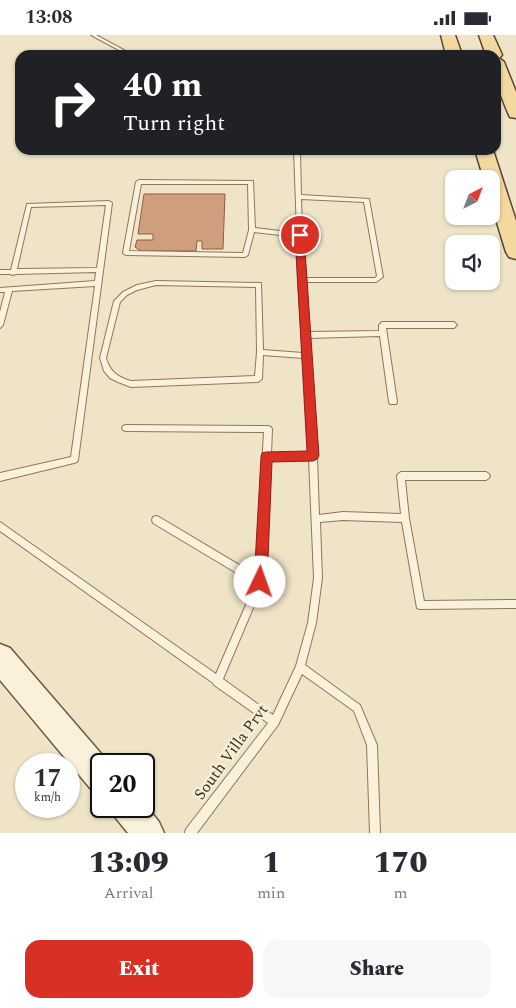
<!DOCTYPE html>
<style>
body{margin:0;font-family:Spectral,serif;background:#f7f7f7;color:#2b2b33;height:100vh;display:flex;flex-direction:column;font-size:19px;white-space:nowrap}
*{box-sizing:border-box;margin:0}
p{font-size:16px;color:#7c7c81}
.icon{flex:none;width:28px;height:28px;fill:none;stroke:currentColor;stroke-width:2;stroke-linecap:round;stroke-linejoin:round}
.map{position:relative;height:798px;overflow:hidden}
.sheet{display:flex;flex-direction:column;background:#fff;flex:1}
.sheet>*{flex:none}
.top-card{position:absolute;left:15px;top:15px;width:486px;height:105px;border-radius:15px;box-shadow:0 1px 4px #0004;background:#202124;color:#fff;overflow:hidden}
.needle{width:32px;rotate:42deg}
.tools{position:absolute;left:445px;top:135px;display:grid;gap:10px}
.tools a{display:grid;place-items:center;width:55px;height:55px;border-radius:10px;background:#fff;box-shadow:0 1px 4px #0004;font-size:25px}
.speed{position:absolute;left:15px;top:718px;display:flex;gap:10px;font-size:25px;font-weight:700;text-align:center}
.speed>*{display:grid;place-content:center;width:65px;height:65px;border-radius:50%;background:#fff;box-shadow:0 1px 4px #0004;line-height:1}
.speed small{font-size:12px;font-weight:400}
.speed .limit{border:2px solid #111;border-radius:8px;background:#fff;color:#111}
.pin{position:absolute;display:grid;place-items:center;width:42px;height:42px;color:#fff;margin:-21px;border:2px solid #fff;border-radius:50%;box-shadow:0 1px 5px #0007}
.me{position:absolute;width:55px;margin:-28px;rotate:3deg;stroke-linejoin:round;filter:drop-shadow(0 0 4px #0008)}
.turn{display:flex;align-items:center;gap:18px;height:105px;padding:0 25px;font-size:22px}
.turn .icon{width:65px;height:65px;stroke-width:2.5}
.turn b{display:block;font-size:35px;line-height:42px}
.eta{display:flex;justify-content:space-evenly;align-items:center;height:85px;text-align:center}
.eta b{font-size:30px;font-weight:800;line-height:35px}
.action{display:flex;gap:10px;margin-top:auto;padding:10px 25px}
.action a{flex:1;height:58px;border-radius:15px;background:#d93025;color:#fff;font-size:20px;font-weight:800;line-height:58px;text-align:center}
.action a+a{background:#f7f7f7;color:#2b2b33}
.status{display:flex;justify-content:space-between;align-items:center;height:35px;padding:0 25px;background:#fff;direction:ltr}
.status svg{height:14px;fill:currentColor}
.map>svg:first-child{display:block}
.building{fill:#cf9f7d;stroke:#8d5f41}
.lines{fill:none;stroke-linecap:round;stroke-linejoin:round}
.lane-casing{stroke:#8d765c;stroke-width:2}
.secondary-casing{stroke:#6f573f;stroke-width:3}
.primary-casing{stroke:#5b4430;stroke-width:3}
.lane{fill:#faf1dc;fill-rule:evenodd}
.secondary{fill:#faf1dc;fill-rule:evenodd}
.primary{fill:#f3d9a0;fill-rule:evenodd}
.route{fill:#d93025;stroke:#8d1f18}
.labels{text-anchor:middle;dominant-baseline:central;stroke-width:5;stroke-linejoin:round;paint-order:stroke}
.street-label{font-size:16px;fill:#3d2e20;stroke:#f7eed8}
</style>
<div class="status"><b>13:08</b><svg viewBox="0 0 49 12"><path d="M0 12V9h3v3zM5 12V6h3v6zM10 12V3h3v9zM15 12V0h3v12zM26 1h20v11H26zM47 4h2v5h-2z"/></svg></div>
<div class="map">
<svg width="516" height="798" viewBox="0 0 516 798">
<rect width="100%" height="100%" fill="#f0e4c8"/>
<path class="building" d="M144,159H225L223,214H202V206H197L196,216H141L135,212L137,205H153V199H138Z"/>
<g class="lines">
<defs>
<path id="lane" d="M91,0H96L133,20H128Z
M294,115H300L301,160L369,164L383,242L376,247H304L308,297L379,296V290L382,287H454L457,290L454,293H386L397,367L396,369H390L389,367L380,301L308,303L317,421L319,480L343,477L401,479L397,441L398,439L401,437H486L489,439L490,441L489,443L486,445H405L409,483L424,566L516,565V573L420,574L417,573L402,487L343,485L320,487L322,543L316,588L305,630L360,670L377,710L380,798H370L367,710L354,676L302,639L278,690L197,798H185L186,794L268,688L217,652L214,650L213,648L0,496V487L216,639L255,549L153,488L152,485L153,482L156,481L159,482L256,540L264,397L126,396L123,395L122,393L123,391L126,390L268,391L271,392L272,394L271,419L309,418L303,323L263,320L262,344L258,347L131,352L118,347L110,343L104,336L100,323L114,266L123,257L137,250L156,246L261,248L263,315L303,318L298,245L297,202L254,197L248,220L245,222L126,220L123,218L136,147L139,145L253,146L255,193L297,198ZM141,149H248L249,195L243,218L129,216ZM301,164L364,167L377,241L375,243H304ZM156,250L256,252L257,317L255,341L131,346C118,342 110,337 106,323L120,267L127,260L137,255ZM309,424L314,543L308,588L296,631L273,680L223,644L264,547L270,425Z
M109,166L112,168L78,425L77,427L74,428L0,446V438L71,422L95,251L12,256L3,290L0,293V277L5,257H0V253L95,246L96,237L16,239L13,240L10,239H0V235H11L27,169ZM106,170L97,233L17,234L31,172Z"/>
<path id="secondary" d="M0,609L10,613L110,729H101V757L90,753L0,645Z
M144,768L159,787L164,798H128L115,782L111,771H144Z"/>
<path id="primary" d="M441,0H455L462,20H446Z
M479,0H493L502,20L499,23L504,27L516,57V83L510,82L508,78L496,48V20H486Z
M475,115H493L516,186V224L509,222L506,217L491,168V144H484Z"/>
</defs>
<use href="#lane" class="lane-casing"/>
<use href="#secondary" class="secondary-casing"/>
<use href="#primary" class="primary-casing"/>
<use href="#lane" class="lane"/>
<use href="#secondary" class="secondary"/>
<use href="#primary" class="primary"/>
</g>
<path class="route" d="M300,197L304,200L319,421L317,424L313,426L272,427L267,547L265,551L260,553L255,551L254,547L261,422L262,418L266,417L307,416L295,200Z"/>
<g class="labels">
<g class="street-label">
<text transform="translate(231 717) rotate(-54)">South Villa Prvt</text>
</g>
</g>
</svg>
<div class="tools">
<a><svg class="needle" viewBox="-14 -14 28 28"><path d="M0-13l5 13h-10z" fill="#e53935"/><path d="M0 13l5-13h-10z" fill="#7c7c81"/></svg></a>
<a><svg class="icon" aria-label="sound" viewBox="0 0 24 24"><path d="M4 9h4l5-4v14l-5-4H4zM17 9q2 3 0 6"/></svg></a>
</div>
<div class="speed"><div>17<small>km/h</small></div><div class="limit">20</div></div>
<div class="pin" style="left:300px;top:200px;background:#d93025"><svg class="icon" aria-label="arrive" viewBox="0 0 24 24"><path d="M6 21V4h12l-3 4 3 4H6"/></svg></div>
<svg class="me" style="left:260px;top:547px" viewBox="-20 -20 40 40"><circle r="19" fill="#fff"/><path d="M0-13L10 11 0 6-10 11z" fill="#d93025"/></svg>
<div class="top-card">
<div class="turn"><svg class="icon" aria-label="right" viewBox="0 0 24 24"><path d="M7 20v-9h11M14 6l5 5-5 5"/></svg><div><b>40 m</b>Turn right</div></div>
</div>
</div>
<section class="sheet">
<div class="eta">
<div><b>13:09</b><p>Arrival</p></div>
<div><b>1</b><p>min</p></div>
<div><b>170</b><p>m</p></div>
</div>
<div class="action"><a>Exit</a><a>Share</a></div>
</section>
